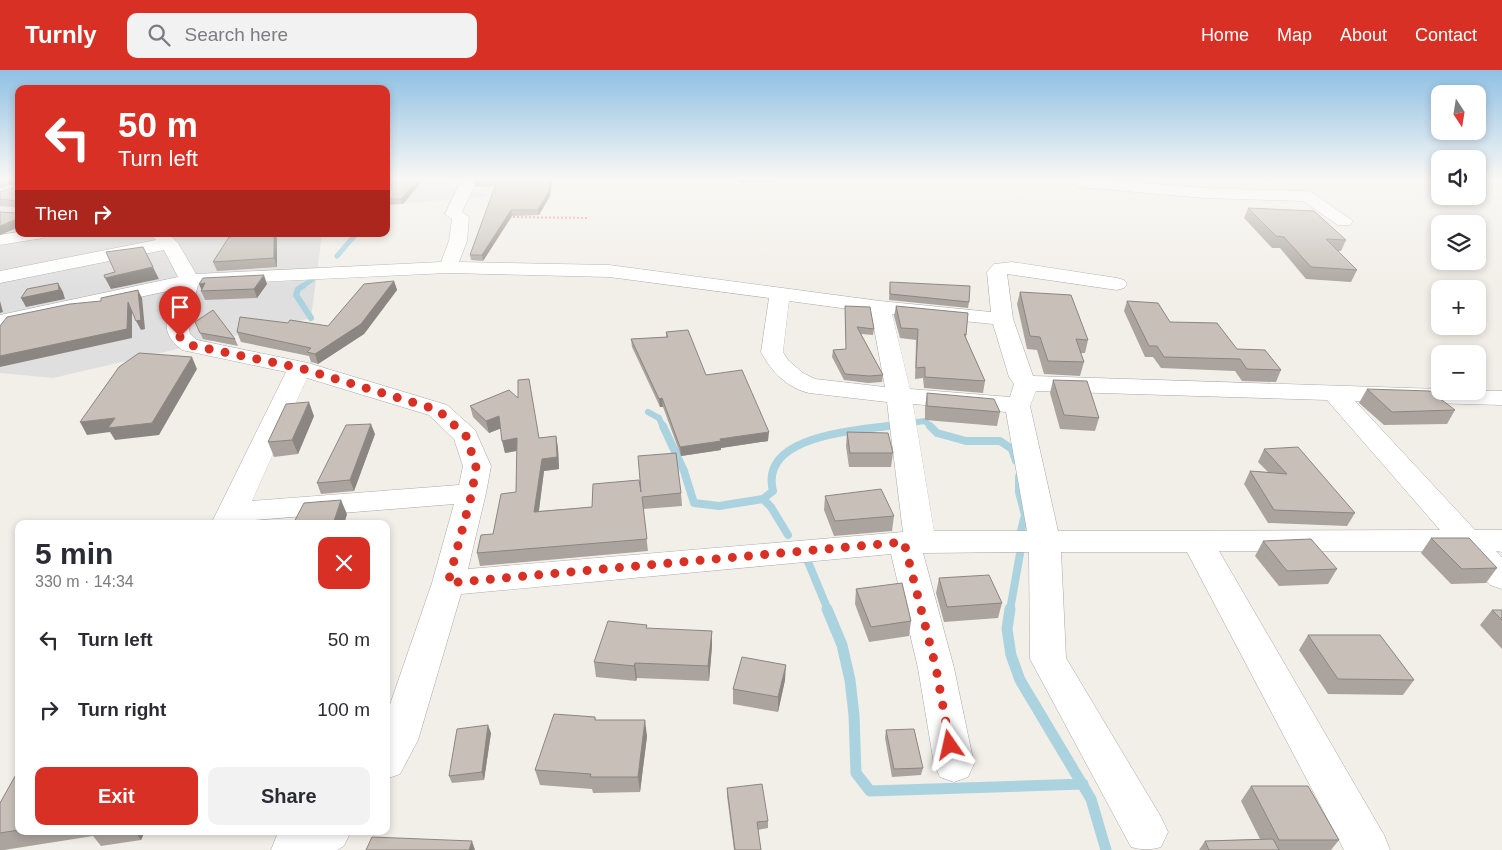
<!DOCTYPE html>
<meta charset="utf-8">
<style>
body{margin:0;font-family:Arial,sans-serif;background:#f2f2f3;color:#2b2b33;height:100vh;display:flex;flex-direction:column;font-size:19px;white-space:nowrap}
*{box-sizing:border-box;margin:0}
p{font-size:16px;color:#7c7c81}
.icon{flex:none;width:28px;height:28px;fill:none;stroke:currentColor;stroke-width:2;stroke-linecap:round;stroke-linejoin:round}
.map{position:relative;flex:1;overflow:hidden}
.panel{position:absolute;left:15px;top:450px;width:375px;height:315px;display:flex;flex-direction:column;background:#fff;border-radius:10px;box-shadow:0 2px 8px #0003}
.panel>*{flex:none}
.hud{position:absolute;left:15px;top:15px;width:375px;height:152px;border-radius:10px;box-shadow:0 2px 8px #0003;background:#d93025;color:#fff;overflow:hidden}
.needle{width:32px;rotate:168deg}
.fabs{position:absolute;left:1431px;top:15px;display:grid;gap:10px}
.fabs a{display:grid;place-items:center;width:55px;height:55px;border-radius:10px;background:#fff;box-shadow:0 2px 8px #0003;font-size:25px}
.pin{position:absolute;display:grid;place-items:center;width:42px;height:42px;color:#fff;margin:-51px -21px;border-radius:50% 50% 50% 0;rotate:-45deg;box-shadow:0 0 5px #0007}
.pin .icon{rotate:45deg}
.me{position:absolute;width:55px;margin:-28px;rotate:349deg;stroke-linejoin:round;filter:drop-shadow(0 0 4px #0008)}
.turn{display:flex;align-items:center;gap:18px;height:105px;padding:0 20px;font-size:22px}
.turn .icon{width:65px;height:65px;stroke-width:2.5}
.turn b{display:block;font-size:35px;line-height:42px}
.then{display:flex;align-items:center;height:48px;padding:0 20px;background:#0003;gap:10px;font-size:19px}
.round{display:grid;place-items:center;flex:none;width:52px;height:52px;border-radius:10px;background:#f2f2f3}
.summary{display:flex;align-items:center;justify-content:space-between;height:85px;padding:0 20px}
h1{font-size:30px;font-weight:600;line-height:38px}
.primary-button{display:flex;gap:10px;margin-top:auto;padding:10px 20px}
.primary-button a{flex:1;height:58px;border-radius:10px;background:#d93025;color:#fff;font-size:20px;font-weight:600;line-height:58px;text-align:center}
.primary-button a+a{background:#f2f2f3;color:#2b2b33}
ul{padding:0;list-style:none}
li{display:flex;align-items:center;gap:15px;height:70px;padding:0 20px}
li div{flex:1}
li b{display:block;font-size:19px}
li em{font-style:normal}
header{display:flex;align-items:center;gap:30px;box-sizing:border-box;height:70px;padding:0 25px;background:#d93025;color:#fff}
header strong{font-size:24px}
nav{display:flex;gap:28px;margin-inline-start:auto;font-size:18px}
.search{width:350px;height:45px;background:#f2f2f3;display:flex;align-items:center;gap:12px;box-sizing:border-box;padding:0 18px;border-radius:10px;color:#7c7c81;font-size:19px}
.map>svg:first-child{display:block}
.residential{fill:#e0dfdf}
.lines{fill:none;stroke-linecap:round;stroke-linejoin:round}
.stream-far3{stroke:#aad3df;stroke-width:5}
.stream-far2{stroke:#aad3df;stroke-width:6}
.stream-far1{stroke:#aad3df;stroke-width:8}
.stream{stroke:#aad3df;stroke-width:11}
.minor-casing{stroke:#a9a9a9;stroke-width:1}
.path{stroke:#fa8072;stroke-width:2;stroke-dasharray:2 2;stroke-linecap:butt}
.minor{fill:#fff;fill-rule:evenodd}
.wall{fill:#aba49e}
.shaded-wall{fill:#8b8681}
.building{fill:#c7bfb8;stroke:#8b8681}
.route{stroke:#d93025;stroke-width:9;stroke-dasharray:0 16.2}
</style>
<header>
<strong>Turnly</strong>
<div class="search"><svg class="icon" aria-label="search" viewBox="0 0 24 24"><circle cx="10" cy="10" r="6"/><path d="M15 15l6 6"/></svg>Search here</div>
<nav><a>Home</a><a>Map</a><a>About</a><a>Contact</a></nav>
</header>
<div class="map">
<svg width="1502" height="780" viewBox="0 0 1502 780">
<rect width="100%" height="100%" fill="#f2efe9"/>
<path class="residential" d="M0,109H19V164H322L311,248L53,308L0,303Z
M386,109H430L491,126L386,135Z"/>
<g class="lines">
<path class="stream-far3" d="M337,186L356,164
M301,217L312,210"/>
<path class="stream-far2" d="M303,216L298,219L296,225L311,248
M648,342L659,348L663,357
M910,353L925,351L931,357
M882,357L888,356"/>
<path class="stream-far1" d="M663,356L684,401L694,433L719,436L763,429L771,437L788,465
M930,356L937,363L966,371H1000L1012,379L1016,391
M1019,407V422L1025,445L1021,461
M763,429L773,421C759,366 853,361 888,356
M806,487L828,540
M1010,540L1021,478"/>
<path class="stream" d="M827,539L842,575L850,610L854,645L856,703L870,721L1083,714
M1010,539L1007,559L1011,585L1020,610L1091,729L1106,780"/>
<defs>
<path id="minor" d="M462,109H477L462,142L469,147L467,171L459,192L609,195L880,231L991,242L987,202L994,194L1012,192L1117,208L1124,210L1127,214L1124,218L1117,220L1007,204L1013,249L1033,306L1440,319V321H1502V335L1355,331L1475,460H1502V482L1496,481L1502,487V519L1490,515L1459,481H1219L1384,765L1390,780H1344L1187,482H1061L1066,588L1161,747L1168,762L1161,777C1151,780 1141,780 1131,777L1030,589L1029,482L923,483L954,598L974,694L968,707L954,712L940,707L934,694L918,598L891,484L461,524L418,670L400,704L386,709V646L432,513L454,434L243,451L241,454H211L286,302L182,280C156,260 169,245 177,219L0,257V245L178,207L164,180L0,213V201L156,170L150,164H169L178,173L196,204L441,192L449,171L452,149L445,144ZM448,203L609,207L769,228L761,282C771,301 787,318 809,323L887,332L903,462L468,499L486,423L491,396L475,360L447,335L308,293L197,270L190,264L188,253L198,215ZM789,231L871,242L885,317L815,309L803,303L788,290L783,282ZM892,244L993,254L1009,307L1014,314L1010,327L910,319ZM307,308L429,345L454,369L463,396L459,415L252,431ZM1036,321L1327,330L1440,460L1058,461L1030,336ZM913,334L1006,342L1027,461H934Z
M842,109H858L855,114H845Z
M1069,109H1100L1204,118L1307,121L1313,123L1353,151L1350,155H1338L1303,131L1204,128L1079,117L1074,115Z
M19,162V164H46L43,168L0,175V165Z
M284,761H351L344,776L337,780H271L277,765Z"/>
</defs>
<use href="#minor" class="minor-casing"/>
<path class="path" d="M509,147L587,148"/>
<use href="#minor" class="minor"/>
</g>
<path class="wall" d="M0,109H19V157L0,165V142L16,143L17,137L0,136V122L17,117V113L0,117Z
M386,109H424L403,134L386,135Z
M476,109L552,112L550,126L539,145L512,146L483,191L471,190L470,185L495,116L475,117L474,112Z
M740,109H776L775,113H740Z
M1248,138L1346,170L1341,181H1338L1357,200L1351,212L1306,209L1280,178H1272L1244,148Z
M274,164H275L277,169V197L217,201L213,192Z
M394,211L397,220L364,264L318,294L311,292L309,286L241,272L237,262L288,253L328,256Z
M890,212L969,232L968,238L889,230Z
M267,214L257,228L205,230L201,221Z
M1020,222L1088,270L1085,283H1080L1084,292L1080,306L1044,304L1037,280L1027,279L1017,234Z
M1127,231L1170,252L1237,279L1281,300L1276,312L1242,311L1235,301L1161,298L1153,287H1145L1124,241Z
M845,236L874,259L873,265L861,264L883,305L882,312L868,313L844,310L832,287L833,280L846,279Z
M896,236L968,243L966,268L985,311L983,323L924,318L923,308L915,309L916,270L900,268L894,246Z
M195,252L235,269L238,276L203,269Z
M666,262L706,305L768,371L721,378V380L681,386L663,337H660L632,277L631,269L666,267Z
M1053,310L1099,348L1095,361L1060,359L1050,323Z
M1367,319L1455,340L1447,354L1384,355L1359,333Z
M927,323L1000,342L997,356L925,350V337Z
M470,336L539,368L556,366L558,378L559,399L544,401L539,441L592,437L593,414L681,423L682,436L643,439L648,481L480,496L477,483L493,464L516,422L517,381L505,383L501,358L489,363L473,347Z
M314,346L298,384L274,387L268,372Z
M847,362L893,383L891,397H849L846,376Z
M375,364L354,421L321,424L317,413Z
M1264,379L1355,443L1347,456L1268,453L1244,414L1250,401L1268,402L1258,392Z
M825,426L894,446L892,461L834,466L824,440Z
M347,444L344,454H293Z
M1431,468L1497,498L1486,513L1451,514L1421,483Z
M1263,471L1337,499L1328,514L1279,516L1255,486Z
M939,508L1002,533L998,548L944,552L936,523Z
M856,519L911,551L909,566L869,572L855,534Z
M1492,540H1502V579L1480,555Z
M647,559L712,561V576L709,611L637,608L636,611L596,607L594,592Z
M1308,565L1414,610L1403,625L1328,624L1299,580Z
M785,610L778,642L733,634V619Z
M595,647L596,650L647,666L640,722L593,723L592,719L540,715L535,700Z
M886,660L923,698L921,705L892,707L885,668Z
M491,663L484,710L452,713L449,706Z
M19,701V761H145L141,770L101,776L93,766L4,780H0V733Z
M1251,716L1339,770L1331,780H1199L1205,771L1260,769L1241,731Z
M727,718L768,751V758L758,760L761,780H734L727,726Z"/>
<path class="shaded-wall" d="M3,109H18L19,113L0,117V110Z
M418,109H424L403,134L401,129Z
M551,109H552V112L550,126L539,145L538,140Z
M511,140L512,146L483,191L482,185Z
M19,148V157L0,165V156Z
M274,164H275L277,169V197L274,188Z
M153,197L159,209L111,219L105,208Z
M264,205L267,214L257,228L254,219Z
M394,211L397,220L364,264L318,294L315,284Z
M58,213L63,222L65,229L26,237L21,228Z
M205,213L202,221L199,214Z
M138,220L142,228L145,259L141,260L136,251Z
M0,231L3,242L0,243Z
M128,232L132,241V268L0,297V286Z
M192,287L197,299L159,365L115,370L110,362L87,365L80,352L115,348Z
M662,328L663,337H660L659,329Z
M309,332L314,346L298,384L292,370Z
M499,346L502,358L489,363L486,351Z
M371,354L375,364L354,421L350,410Z
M769,362L768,371L721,378V380L681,386L680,377L720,369Z
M556,366L558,378L559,399L544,401L537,454L534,442L542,389Z
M517,368L520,380L505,383L502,371Z
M341,430L347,444L344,454H335L334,451Z
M712,561V576L709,611L708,596Z
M635,593L637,608L636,611L634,596Z
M786,595L785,610L778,642V627Z
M645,650L647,666L640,722L638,707Z
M488,655L491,663L484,710L482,702Z
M134,761H145L141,770Z
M472,771L475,780H469Z"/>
<path class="building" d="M17,109H19V148L0,156V142L16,143L17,131L0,129V122L17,117Z
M386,109H418L401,129H386Z
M476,109H551L549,121L538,140H511L482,185H470L497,111L474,112Z
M1248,138L1314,141L1346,170L1326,169L1357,200L1311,197L1284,167L1276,166Z
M250,164H274V188L213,192L229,167Z
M143,177L153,197L105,208L104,205L115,202L106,182Z
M264,205L254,219L201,221L205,213L199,214L203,208Z
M394,211L361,254L315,284L307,282L311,278L237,262L240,247L288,253L290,250L328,256L364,214Z
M890,212L970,216L969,232L890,224Z
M58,213L59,220L21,228L27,219Z
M138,220L141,250L136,251L128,232L127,259L0,286V256L7,247L70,234L101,231V228Z
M1020,222L1071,225L1088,270L1076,269L1084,292L1048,291L1040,267L1030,266Z
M1127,231L1158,233L1170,252L1217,253L1237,279L1265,280L1281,300L1247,299L1240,289L1164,287L1157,276H1149Z
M845,236L870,237L874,259L857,257L883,305L869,306L845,304L833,280L846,279Z
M896,236L968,243L966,265L964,264L985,311L925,307V297L916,298L918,259L901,258Z
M213,240L235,269L200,263L195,252Z
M688,260L706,305L742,300L769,362L720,369L721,371L680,377L662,328L659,329L631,269L668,267L666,262Z
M139,283L192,287L152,353L108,358L115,348L80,352L119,297Z
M529,309L539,368L556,366L557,387L542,389L534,442L592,437L593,414L639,410L641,422L638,386L676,383L681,423L642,427L647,469L477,483L481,465L493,464L501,424L516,422L517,368L502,371L499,346L486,351L470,336L509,320L518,328V310Z
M1053,310L1087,311L1099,348L1064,345Z
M1367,319L1430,321L1455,340L1392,342Z
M927,323L994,329L1000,342L927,336Z
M309,332L292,370L268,372L286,334Z
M371,354L350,410L317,413L346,355Z
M847,362L888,363L893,383H850Z
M1298,377L1355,443L1274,440L1250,401L1287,404L1264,379Z
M881,419L894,446L835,451L825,426Z
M341,430L334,451L308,454H293L304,433Z
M1431,468H1469L1497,498L1462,499Z
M1311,469L1337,499L1287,501L1263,471Z
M989,505L1002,533L947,537L939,508Z
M902,513L911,551L871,557L856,519Z
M1492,540H1502V550Z
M608,551L647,555L646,558L712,561L708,596L635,593L634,596L594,592Z
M1308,565H1380L1414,610L1338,609Z
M742,587L786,595L778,627L733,619Z
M554,644L595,647V650H645L638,707H590L591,704L535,700Z
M488,655L482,702L449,706L457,659Z
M914,659L923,698L894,699L886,660Z
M18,701L19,760L0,763V733Z
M762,714L768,751L757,752L761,780H735L727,718Z
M1251,716H1308L1339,770H1279Z
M372,767L472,771L469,780H366Z
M1273,769L1279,780H1209L1205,771Z"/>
<linearGradient id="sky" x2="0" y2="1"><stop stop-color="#8fc0e4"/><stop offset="0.5" stop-color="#f9f8f5"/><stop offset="1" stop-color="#f9f8f5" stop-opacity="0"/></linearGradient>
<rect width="1502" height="218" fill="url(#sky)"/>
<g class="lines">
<path class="route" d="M180,267L190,275L300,298L438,340L466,366L476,396L472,423L448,513L904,472L936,598L950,675"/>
</g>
</svg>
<div class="fabs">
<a><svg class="needle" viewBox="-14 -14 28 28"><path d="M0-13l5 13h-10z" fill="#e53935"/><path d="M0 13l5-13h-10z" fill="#7c7c81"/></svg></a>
<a><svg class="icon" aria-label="sound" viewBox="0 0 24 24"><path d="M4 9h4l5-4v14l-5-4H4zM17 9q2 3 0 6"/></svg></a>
<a><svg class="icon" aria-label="layers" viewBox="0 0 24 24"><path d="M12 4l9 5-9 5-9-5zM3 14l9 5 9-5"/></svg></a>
<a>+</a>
<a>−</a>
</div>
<div class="pin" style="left:180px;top:267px;background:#d93025"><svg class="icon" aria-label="arrive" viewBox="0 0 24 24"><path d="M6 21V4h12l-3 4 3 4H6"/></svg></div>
<svg class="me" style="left:950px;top:675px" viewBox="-20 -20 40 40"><path d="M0-17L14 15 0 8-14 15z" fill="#d93025" stroke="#fff" stroke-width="4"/></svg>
<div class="hud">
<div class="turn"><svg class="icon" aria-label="left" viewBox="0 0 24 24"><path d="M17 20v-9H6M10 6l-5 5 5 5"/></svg><div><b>50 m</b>Turn left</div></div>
<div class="then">Then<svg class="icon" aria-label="right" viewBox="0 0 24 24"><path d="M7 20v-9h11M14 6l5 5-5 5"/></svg></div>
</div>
<section class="panel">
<div class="summary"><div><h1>5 min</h1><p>330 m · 14:34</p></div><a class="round" style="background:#d93025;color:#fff"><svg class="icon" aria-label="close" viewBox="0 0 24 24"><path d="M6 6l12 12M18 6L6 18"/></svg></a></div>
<ul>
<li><svg class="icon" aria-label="left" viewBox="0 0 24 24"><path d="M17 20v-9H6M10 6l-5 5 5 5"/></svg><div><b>Turn left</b></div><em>50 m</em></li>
<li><svg class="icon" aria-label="right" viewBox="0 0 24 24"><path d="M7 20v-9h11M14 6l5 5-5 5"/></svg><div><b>Turn right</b></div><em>100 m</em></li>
</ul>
<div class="primary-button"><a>Exit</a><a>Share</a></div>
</section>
</div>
